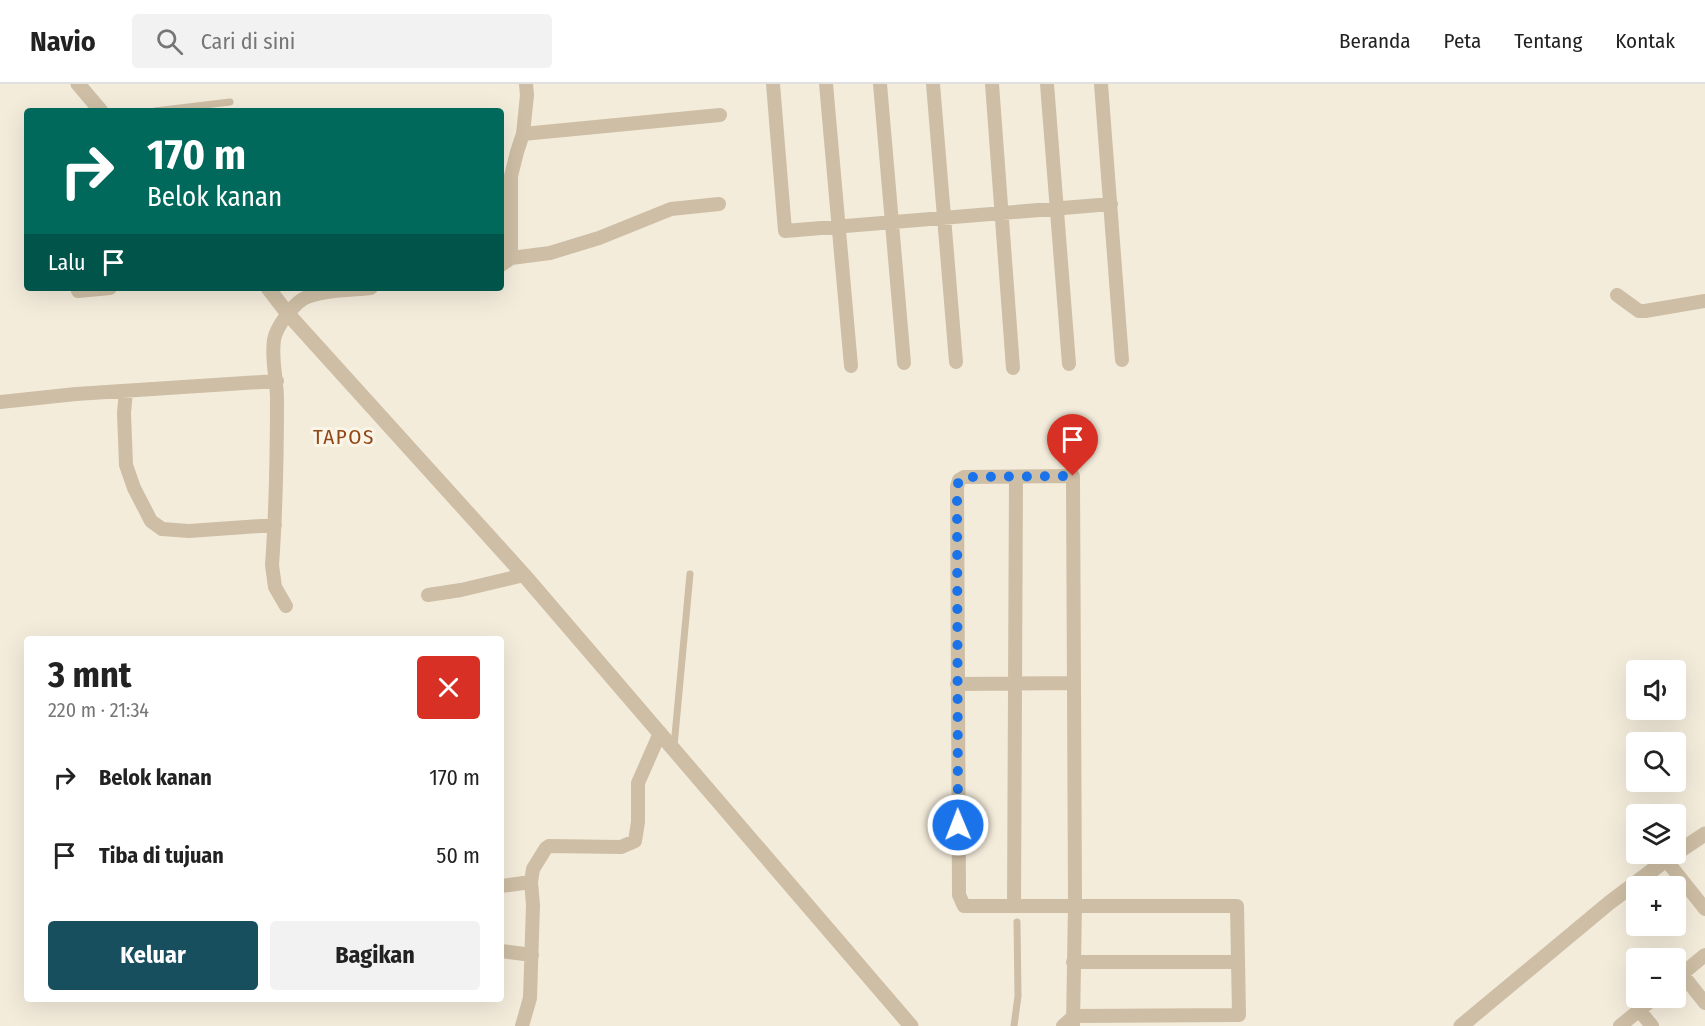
<!DOCTYPE html>
<html lang="id">
<meta charset="utf-8">
<style>
body{margin:0;font-family:"Fira Sans Condensed",sans-serif;background:#f2f2f2;color:#222;height:100vh;display:flex;flex-direction:column;font-size:22px;white-space:nowrap}
*{box-sizing:border-box;margin:0}
p{font-size:20px;color:#767676}
.icon{flex:none;width:33px;height:33px;fill:none;stroke:currentColor;stroke-width:2;stroke-linecap:round;stroke-linejoin:round}
.map{position:relative;flex:1;overflow:hidden}
.details{position:absolute;left:24px;top:552px;width:480px;height:366px;display:flex;flex-direction:column;background:#fff;border-radius:6px;box-shadow:0 6px 24px #0002}
.details>*{flex:none}
.banner{position:absolute;left:24px;top:24px;width:480px;height:183px;border-radius:6px;box-shadow:0 6px 24px #0002;background:#00695c;color:#fff;overflow:hidden}
.fabs{position:absolute;left:1626px;top:576px;display:grid;gap:12px}
.fabs a{display:grid;place-items:center;width:60px;height:60px;border-radius:6px;background:#fff;box-shadow:0 6px 24px #0002;font-size:30px}
.pin{position:absolute;display:grid;place-items:center;width:51px;height:51px;color:#fff;margin:-62px -26px;border-radius:50% 50% 50% 0;rotate:-45deg;box-shadow:0 0 6px #0007}
.pin .icon{rotate:45deg}
.me{position:absolute;width:66px;margin:-33px;rotate:359deg;stroke-linejoin:round;filter:drop-shadow(0 0 4px #0008)}
.turn{display:flex;align-items:center;gap:21px;height:126px;padding:0 24px;font-size:27px}
.turn .icon{width:78px;height:78px;stroke-width:2.5}
.turn b{display:block;font-size:42px;line-height:51px}
.then{display:flex;align-items:center;height:57px;padding:0 24px;background:#0003;gap:12px;font-size:22px}
.round{display:grid;place-items:center;flex:none;width:63px;height:63px;border-radius:6px;background:#f2f2f2}
.overview{display:flex;align-items:center;justify-content:space-between;height:102px;padding:0 24px}
h1{font-size:36px;font-weight:700;line-height:45px}
.cta{display:flex;gap:12px;margin-top:auto;padding:12px 24px}
.cta a{flex:1;height:69px;border-radius:6px;background:#184f5f;color:#fff;font-size:24px;font-weight:700;line-height:69px;text-align:center}
.cta a+a{background:#f2f2f2;color:#222}
ul{padding:0;list-style:none}
li{display:flex;align-items:center;gap:18px;height:78px;padding:0 24px}
li div{flex:1}
li b{display:block;font-size:22px}
li em{font-style:normal}
header{display:flex;align-items:center;gap:36px;box-sizing:border-box;height:84px;padding:0 30px;background:#fff;border-bottom:2px solid #e0e0e0}
header strong{font-size:28px}
nav{display:flex;gap:33px;margin-inline-start:auto;font-size:21px}
.search{width:420px;height:54px;background:#f2f2f2;display:flex;align-items:center;gap:15px;box-sizing:border-box;padding:0 21px;border-radius:6px;color:#767676;font-size:22px}
.map>svg:first-child{display:block}
.lines{fill:none;stroke-linecap:round;stroke-linejoin:round}
.service{stroke:#cebea5;stroke-width:7}
.minor{stroke:#cebea5;stroke-width:14}
.tertiary{stroke:#cebea5;stroke-width:15}
.route{stroke:#1a73e8;stroke-width:10;stroke-dasharray:0 18}
.labels{text-anchor:middle;dominant-baseline:central;stroke-width:6;stroke-linejoin:round;paint-order:stroke}
.quarter-label{font-size:21px;letter-spacing:1.5px;fill:#904718;stroke:#fbf5e8}
</style>
<header>
<strong>Navio</strong>
<div class="search"><svg class="icon" aria-label="search" viewBox="0 0 24 24"><circle cx="10" cy="10" r="6"/><path d="M15 15l6 6"/></svg>Cari di sini</div>
<nav><a>Beranda</a><a>Peta</a><a>Tentang</a><a>Kontak</a></nav>
</header>
<div class="map">
<svg width="1705" height="942" viewBox="0 0 1705 942">
<rect width="100%" height="100%" fill="#f4ecdb"/>
<g class="lines">
<path class="service" d="M155,27L230,18
M674,662L690,490
M1014,942L1018,912L1017,838"/>
<path class="minor" d="M773,0L785,147L1111,120
M826,0L851,282
M880,0L904,279
M933,0L956,278
M992,0L1013,284
M1047,0L1069,280
M1101,0L1122,276
M523,50L720,31
M511,174V92L517,68L523,50L527,11L526,0
M501,181L511,174L550,169L599,154L671,125L719,120
M78,207L110,204
M1617,211L1639,227H1645L1705,217
M126,307L124,329L126,381L134,404L151,437L162,445L189,447L275,441
M0,318L76,310L277,297
M428,511L461,506L524,491
M286,522L275,503L272,481C276,426 277,371 277,315C277,296 271,275 274,256C276,243 292,222 303,215C318,206 353,206 371,204
M957,600L1073,599
M1666,776L1705,825
M501,802L531,798
M1014,822L1016,393
M501,867L532,871
M1073,878H1238
M1682,890L1705,919
M1676,895L1705,871
M1639,926L1652,942
M522,942L530,914L533,821L531,798L533,785L546,764L549,762L621,763L635,757L638,738V699L660,649
M1063,942L1074,932L1239,931L1237,822H964L959,811L957,403L959,396L964,393L1073,392L1075,820C1074,861 1074,901 1073,942
M1620,942L1654,914"/>
<path class="tertiary" d="M78,0L101,27
M268,204L288,230L524,491L911,942
M1461,942L1609,819L1666,776L1705,750"/>
</g>
<g class="lines">
<path class="route" d="M958,741L957,403L959,396L964,393L1073,392"/>
</g>
<g class="labels">
<g class="quarter-label">
<text x="344" y="353">TAPOS</text>
</g>
</g>
</svg>
<div class="fabs">
<a><svg class="icon" aria-label="sound" viewBox="0 0 24 24"><path d="M4 9h4l5-4v14l-5-4H4zM17 9q2 3 0 6"/></svg></a>
<a><svg class="icon" aria-label="search" viewBox="0 0 24 24"><circle cx="10" cy="10" r="6"/><path d="M15 15l6 6"/></svg></a>
<a><svg class="icon" aria-label="layers" viewBox="0 0 24 24"><path d="M12 4l9 5-9 5-9-5zM3 14l9 5 9-5"/></svg></a>
<a>+</a>
<a>−</a>
</div>
<div class="pin" style="left:1073px;top:392px;background:#d93025"><svg class="icon" aria-label="arrive" viewBox="0 0 24 24"><path d="M6 21V4h12l-3 4 3 4H6"/></svg></div>
<svg class="me" style="left:958px;top:741px" viewBox="-20 -20 40 40"><circle r="17" fill="#1a73e8" stroke="#fff" stroke-width="3"/><path d="M0-11L8 9 0 5-8 9z" fill="#fff"/></svg>
<div class="banner">
<div class="turn"><svg class="icon" aria-label="right" viewBox="0 0 24 24"><path d="M7 20v-9h11M14 6l5 5-5 5"/></svg><div><b>170 m</b>Belok kanan</div></div>
<div class="then">Lalu<svg class="icon" aria-label="arrive" viewBox="0 0 24 24"><path d="M6 21V4h12l-3 4 3 4H6"/></svg></div>
</div>
<section class="details">
<div class="overview"><div><h1>3 mnt</h1><p>220 m · 21:34</p></div><a class="round" style="background:#d93025;color:#fff"><svg class="icon" aria-label="close" viewBox="0 0 24 24"><path d="M6 6l12 12M18 6L6 18"/></svg></a></div>
<ul>
<li><svg class="icon" aria-label="right" viewBox="0 0 24 24"><path d="M7 20v-9h11M14 6l5 5-5 5"/></svg><div><b>Belok kanan</b></div><em>170 m</em></li>
<li><svg class="icon" aria-label="arrive" viewBox="0 0 24 24"><path d="M6 21V4h12l-3 4 3 4H6"/></svg><div><b>Tiba di tujuan</b></div><em>50 m</em></li>
</ul>
<div class="cta"><a>Keluar</a><a>Bagikan</a></div>
</section>
</div>
